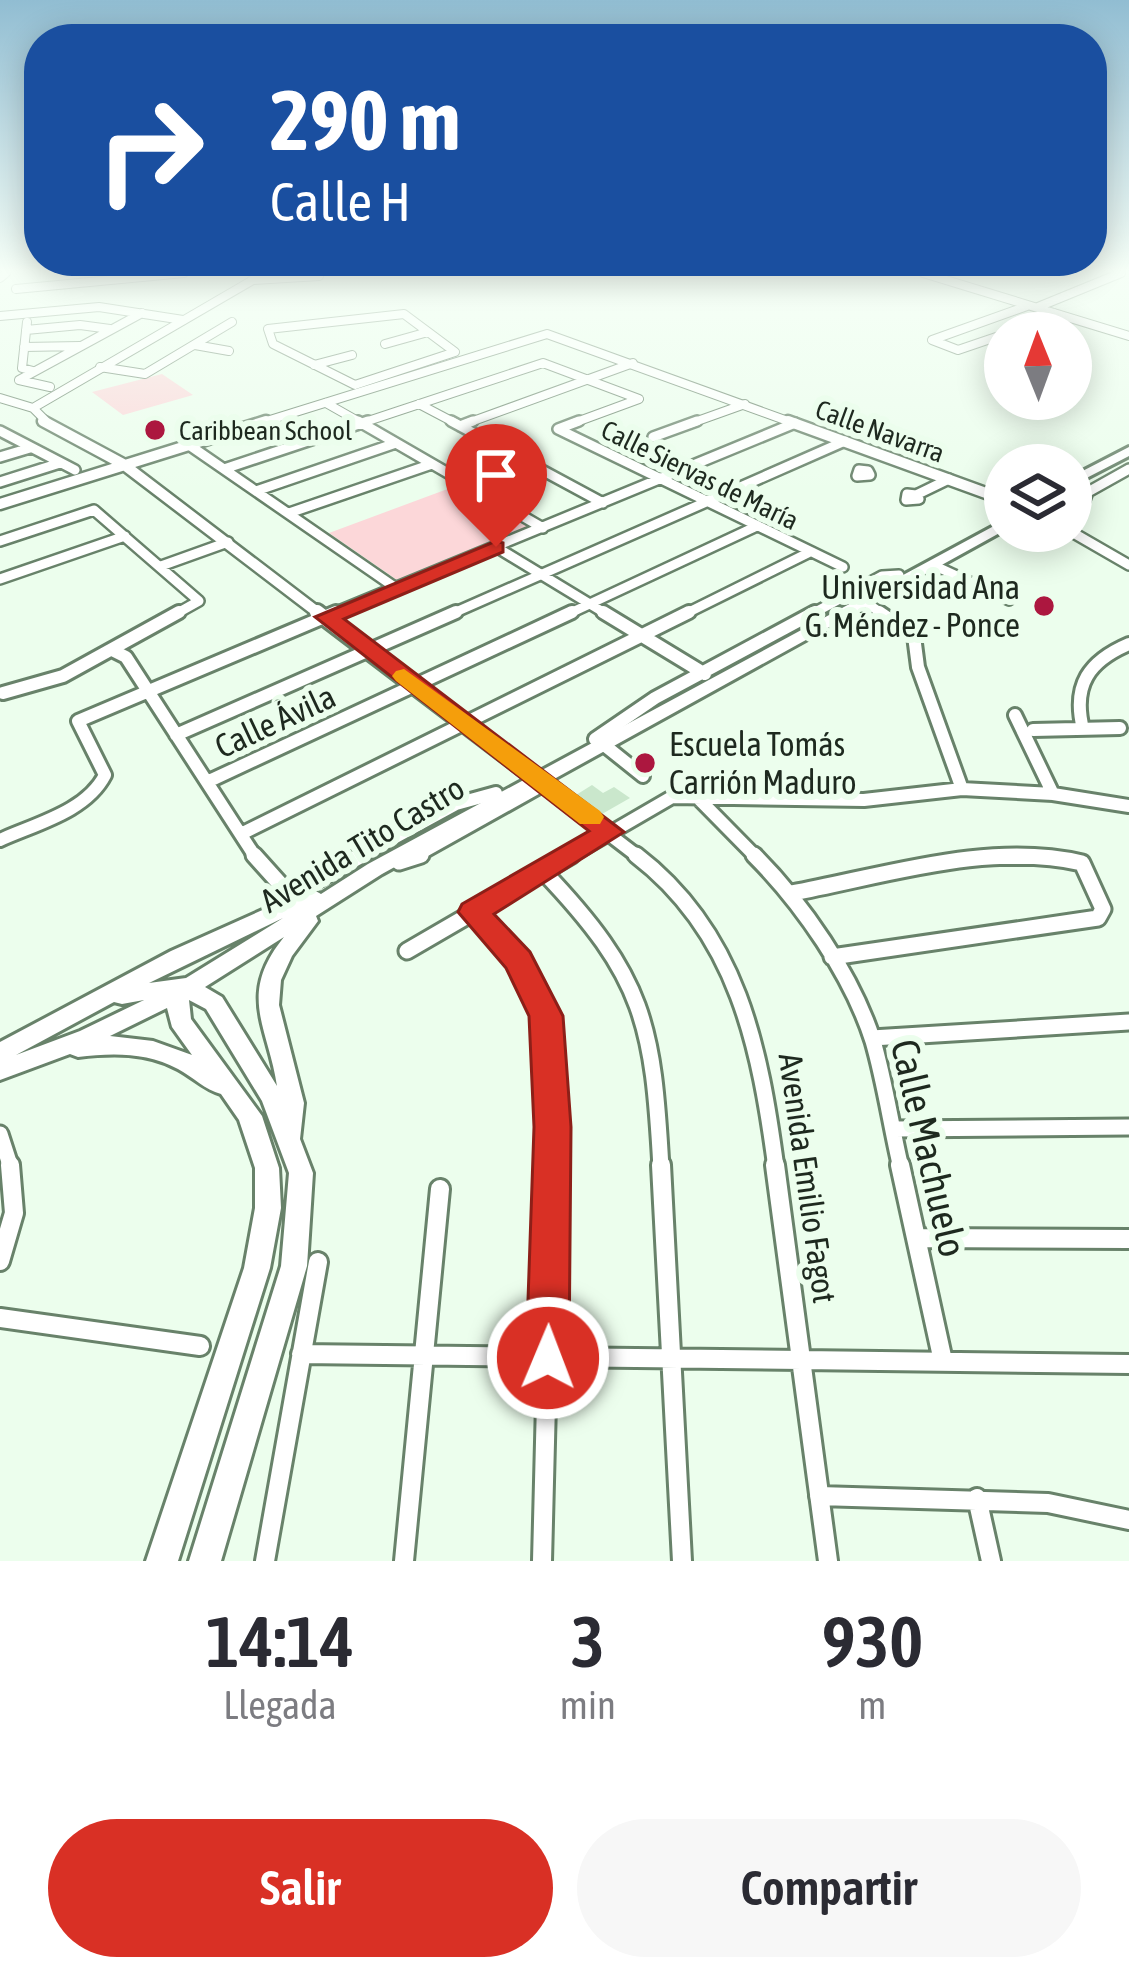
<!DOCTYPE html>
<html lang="es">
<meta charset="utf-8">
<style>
body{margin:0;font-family:"Asap Condensed",sans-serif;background:#f7f7f7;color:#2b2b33;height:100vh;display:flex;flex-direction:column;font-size:45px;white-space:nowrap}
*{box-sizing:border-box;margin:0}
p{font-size:39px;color:#7c7c81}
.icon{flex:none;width:66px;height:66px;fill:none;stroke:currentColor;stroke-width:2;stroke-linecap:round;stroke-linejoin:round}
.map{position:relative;height:1561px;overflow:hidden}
.panel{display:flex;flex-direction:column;background:#fff;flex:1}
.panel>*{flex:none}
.top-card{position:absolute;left:24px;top:24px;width:1083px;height:252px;border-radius:48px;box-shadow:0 6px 30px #0003;background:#1a4fa0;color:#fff;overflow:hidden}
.needle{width:78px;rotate:359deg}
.buttons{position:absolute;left:984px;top:312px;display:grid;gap:24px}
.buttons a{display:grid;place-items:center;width:108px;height:108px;border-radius:50%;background:#fff;box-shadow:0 6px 30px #0003;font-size:60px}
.pin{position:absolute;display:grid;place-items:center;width:102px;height:102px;color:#fff;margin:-123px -51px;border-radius:50% 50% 50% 0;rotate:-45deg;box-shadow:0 0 12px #0007}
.pin .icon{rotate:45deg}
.me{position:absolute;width:132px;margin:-66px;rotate:1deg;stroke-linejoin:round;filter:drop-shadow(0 0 9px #0008)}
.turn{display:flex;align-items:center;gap:42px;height:252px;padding:0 48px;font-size:54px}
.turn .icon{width:156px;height:156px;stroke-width:2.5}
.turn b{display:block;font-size:84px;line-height:102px}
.eta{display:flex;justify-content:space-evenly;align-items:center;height:204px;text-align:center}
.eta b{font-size:72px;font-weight:600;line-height:84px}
.primary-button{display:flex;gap:24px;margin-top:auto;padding:24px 48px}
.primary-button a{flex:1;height:138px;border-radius:72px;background:#d93025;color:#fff;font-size:48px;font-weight:600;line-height:138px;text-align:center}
.primary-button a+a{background:#f7f7f7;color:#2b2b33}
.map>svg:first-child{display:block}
.green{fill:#fcd7d9}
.building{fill:#cae7cc}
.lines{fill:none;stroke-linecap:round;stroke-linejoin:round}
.minor-far4-casing{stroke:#68826a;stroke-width:10}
.minor-far3-casing{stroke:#68826a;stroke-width:14}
.minor-far2-casing{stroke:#68826a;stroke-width:18}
.minor-far1-casing{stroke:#68826a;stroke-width:21}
.minor-casing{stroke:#68826a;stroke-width:24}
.tertiary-far2-casing{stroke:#68826a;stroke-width:10}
.tertiary-far1-casing{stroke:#68826a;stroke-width:15}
.tertiary-casing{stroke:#68826a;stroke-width:20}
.primary-casing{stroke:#68826a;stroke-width:6}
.minor-far4{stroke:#fff;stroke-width:8}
.minor-far3{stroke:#fff;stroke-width:9}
.minor-far2{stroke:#fff;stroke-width:12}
.minor-far1{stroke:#fff;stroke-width:15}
.minor{stroke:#fff;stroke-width:18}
.tertiary-far2{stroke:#fff;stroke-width:8}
.tertiary-far1{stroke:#fff;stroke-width:10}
.tertiary{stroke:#fff;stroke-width:14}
.primary{fill:#fff;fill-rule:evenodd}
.route{fill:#d93025;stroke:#8d1f18;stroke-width:3}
.slow{fill:#f59e0b}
.poi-dot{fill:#ac173f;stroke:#ecfeed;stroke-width:4.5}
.labels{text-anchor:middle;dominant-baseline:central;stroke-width:12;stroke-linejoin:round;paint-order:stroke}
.far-poi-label{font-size:27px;fill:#1e291f;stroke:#ecfeed;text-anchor:start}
.far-street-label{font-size:27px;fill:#1e291f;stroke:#ecfeed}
.poi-label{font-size:33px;fill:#1e291f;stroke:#ecfeed;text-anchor:end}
.street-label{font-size:33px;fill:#1e291f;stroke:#ecfeed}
.near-street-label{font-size:39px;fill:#1e291f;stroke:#ecfeed}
</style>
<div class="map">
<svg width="1129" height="1561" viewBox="0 0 1129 1561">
<rect width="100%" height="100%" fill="#ecfeed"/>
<path class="green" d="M162,374L193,395L123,415L92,392Z
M461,484L532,526L400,582L329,533Z"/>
<path class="building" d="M592,785L603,793L614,787L630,798L602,814L576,795Z"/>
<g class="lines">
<defs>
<path id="minor-far4" d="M923,273L1129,336
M0,278L6,273
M252,280L319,276
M16,289L184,273
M1038,307L1121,273
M404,314L455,352L355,385L273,344L268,329Z
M0,316L99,307L183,320
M27,322L22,368L33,371
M26,330L80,325L110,329
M1007,333L1054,313
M1005,334L958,350L932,340L1027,306
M385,344L428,332
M195,345L229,351
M24,347L80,346
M314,365L352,355
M100,367L145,374L232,322
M50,387L19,380L142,313
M326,403L363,424
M419,404L457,424
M359,424L543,363L639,399L571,424
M465,424L633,363
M689,424L745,404"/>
<path id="minor-far3" d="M358,421L543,528
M451,421L603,503
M579,421L558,429L843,567
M460,426L473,421
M0,431L75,470
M653,437L697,421
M189,445L396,588
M0,457L30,448
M224,469L368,421
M859,470L868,471L870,475L857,476Z
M0,482L60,463
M256,491L396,443
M907,494L916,495L919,499L906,500Z
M916,495L949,479
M289,513L432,464
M1071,519L1079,516L1088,492L1129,469
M1070,531L1129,565
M0,541L94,510L199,601L174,615
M496,547L608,615
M933,565L1009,600
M161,566L228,542
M0,579L125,536
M858,597L884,615
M329,615L795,423
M449,615L845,441
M566,615L757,526
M683,615L810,552
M810,615L882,576L899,575"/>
<path id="minor-far2" d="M603,612L705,674
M879,612L914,636L918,667L962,789
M112,650L126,657L256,858
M3,693L63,676L179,612
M1015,715L1053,794
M1083,729C1072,685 1089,661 1129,644
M1033,730L1120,728
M176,735L456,612
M595,739L655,698L815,612
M603,744L643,776
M538,780L640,858
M207,782L572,612
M694,794L757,858
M241,834L689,612
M0,840C35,824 86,812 105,775L78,721L336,612
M357,858L456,804L496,793
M412,858L539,787
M567,858L672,797L864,800L962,789L1053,794L1129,806
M997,858H1061"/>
<path id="minor-far1" d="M254,855L298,904
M636,855C738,933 760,1048 776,1168
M754,855C802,903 852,975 873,1041C885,1082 891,1126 901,1168
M399,862L421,855
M543,871C645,978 653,1024 661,1168
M792,893C884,876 989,841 1082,863L1103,909L1098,918L832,957
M289,895L362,855
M473,912L519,961L546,1016L552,1168
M407,951L572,855
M872,1038L1129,1022
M894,1129L1129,1127
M0,1134L11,1168"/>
<path id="minor" d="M661,1165L682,1561
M775,1165L828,1561
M900,1165L943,1361
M916,1238L1129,1239
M0,1261L14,1213L10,1165
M0,1318L200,1346
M301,1354L1129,1364
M819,1496L1048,1503L1129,1520
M977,1498L991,1561
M265,1561L318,1262
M404,1561L440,1189
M542,1561L552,1165"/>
<path id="tertiary-far2" d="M0,398L33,408
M33,408L49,424
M33,408L265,273
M257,424L547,334L796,424"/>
<path id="tertiary-far1" d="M43,421L123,464L321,615
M788,421L1005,500
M0,504L266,421"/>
<path id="tertiary" d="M317,612L538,780"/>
<path id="primary" d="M1129,447V456L1071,486V477Z
M1005,520V530L382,874L316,916L318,921L292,956L281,980L279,1005L304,1103L300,1139L313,1173L307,1266L221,1561H189L281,1266L289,1173L262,1101L206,1009L189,1000L191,1019L262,1116L279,1168L281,1208L270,1268L178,1561H146L244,1268L255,1208V1168L239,1120L221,1094C205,1090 193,1077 178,1069C146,1052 112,1053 78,1057L70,1054L0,1080V1042L171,951L305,891L312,889L321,894L368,864ZM283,918L186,978L149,983ZM284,937C237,995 268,1026 277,1086L222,997L205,987ZM144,1000L80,1031L16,1055L114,1002L122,1004ZM167,1008L172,1027L192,1055L153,1041L110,1036Z"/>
</defs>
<use href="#minor-far4" class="minor-far4-casing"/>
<use href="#minor-far3" class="minor-far3-casing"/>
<use href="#minor-far2" class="minor-far2-casing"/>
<use href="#minor-far1" class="minor-far1-casing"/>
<use href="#minor" class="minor-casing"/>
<use href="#tertiary-far2" class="tertiary-far2-casing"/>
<use href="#tertiary-far1" class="tertiary-far1-casing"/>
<use href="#tertiary" class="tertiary-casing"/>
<use href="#primary" class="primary-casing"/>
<use href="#minor-far4" class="minor-far4"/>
<use href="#minor-far3" class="minor-far3"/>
<use href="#minor-far2" class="minor-far2"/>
<use href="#minor-far1" class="minor-far1"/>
<use href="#minor" class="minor"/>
<use href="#tertiary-far2" class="tertiary-far2"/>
<use href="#tertiary-far1" class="tertiary-far1"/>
<use href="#tertiary" class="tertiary"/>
<use href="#primary" class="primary"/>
</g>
<linearGradient id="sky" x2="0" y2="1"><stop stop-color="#91bdd2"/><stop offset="0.55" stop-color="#f6fff7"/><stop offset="1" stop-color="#f6fff7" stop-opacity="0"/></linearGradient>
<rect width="1129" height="492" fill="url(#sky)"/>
<path class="route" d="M496,541L503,543V552L344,619L624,832L494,914L530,952L563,1016L571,1127L569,1358L562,1372L548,1379L533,1372L526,1358L534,1127L529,1016L506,968L458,912L462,904L589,831L315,617Z"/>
<path class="slow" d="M404,669L600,811L604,817L600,824H580L396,681L392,676L396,671Z"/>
<g class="poi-dot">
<circle cx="155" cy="430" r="12"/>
<circle cx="1044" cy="606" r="12"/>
<circle cx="645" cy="763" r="12"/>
</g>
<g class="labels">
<g class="far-poi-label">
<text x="179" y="430">Caribbean School</text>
</g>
<g class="far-street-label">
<text transform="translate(880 431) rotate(20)">Calle Navarra</text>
<text transform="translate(700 475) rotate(26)">Calle Siervas de María</text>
</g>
<g class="poi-label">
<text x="1020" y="587">Universidad Ana<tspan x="1020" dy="38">G. Méndez - Ponce</tspan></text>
<text x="669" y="744" text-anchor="start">Escuela Tomás<tspan x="669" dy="38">Carrión Maduro</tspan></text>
</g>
<g class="street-label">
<text transform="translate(275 721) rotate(-25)">Calle Ávila</text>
<text transform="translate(362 844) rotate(-31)">Avenida Tito Castro</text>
<text transform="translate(808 1178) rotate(82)">Avenida Emilio Fagot</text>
</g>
<g class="near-street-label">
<text transform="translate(929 1148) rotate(77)">Calle Machuelo</text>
</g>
</g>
</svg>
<div class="buttons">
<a><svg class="needle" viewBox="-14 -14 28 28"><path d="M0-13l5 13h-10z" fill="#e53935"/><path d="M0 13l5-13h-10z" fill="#7c7c81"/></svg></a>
<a><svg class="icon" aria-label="layers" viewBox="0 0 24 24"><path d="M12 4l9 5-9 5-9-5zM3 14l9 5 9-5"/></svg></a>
</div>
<div class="pin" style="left:496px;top:547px;background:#d93025"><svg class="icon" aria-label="arrive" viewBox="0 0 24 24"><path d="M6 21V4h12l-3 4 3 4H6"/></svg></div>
<svg class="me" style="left:548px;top:1358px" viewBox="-20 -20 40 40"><circle r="17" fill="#d93025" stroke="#fff" stroke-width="3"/><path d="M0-11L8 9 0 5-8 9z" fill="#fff"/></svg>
<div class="top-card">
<div class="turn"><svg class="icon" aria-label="right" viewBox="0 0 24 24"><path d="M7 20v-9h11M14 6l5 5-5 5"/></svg><div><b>290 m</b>Calle H</div></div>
</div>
</div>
<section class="panel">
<div class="eta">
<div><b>14:14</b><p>Llegada</p></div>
<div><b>3</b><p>min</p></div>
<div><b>930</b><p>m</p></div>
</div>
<div class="primary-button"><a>Salir</a><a>Compartir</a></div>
</section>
